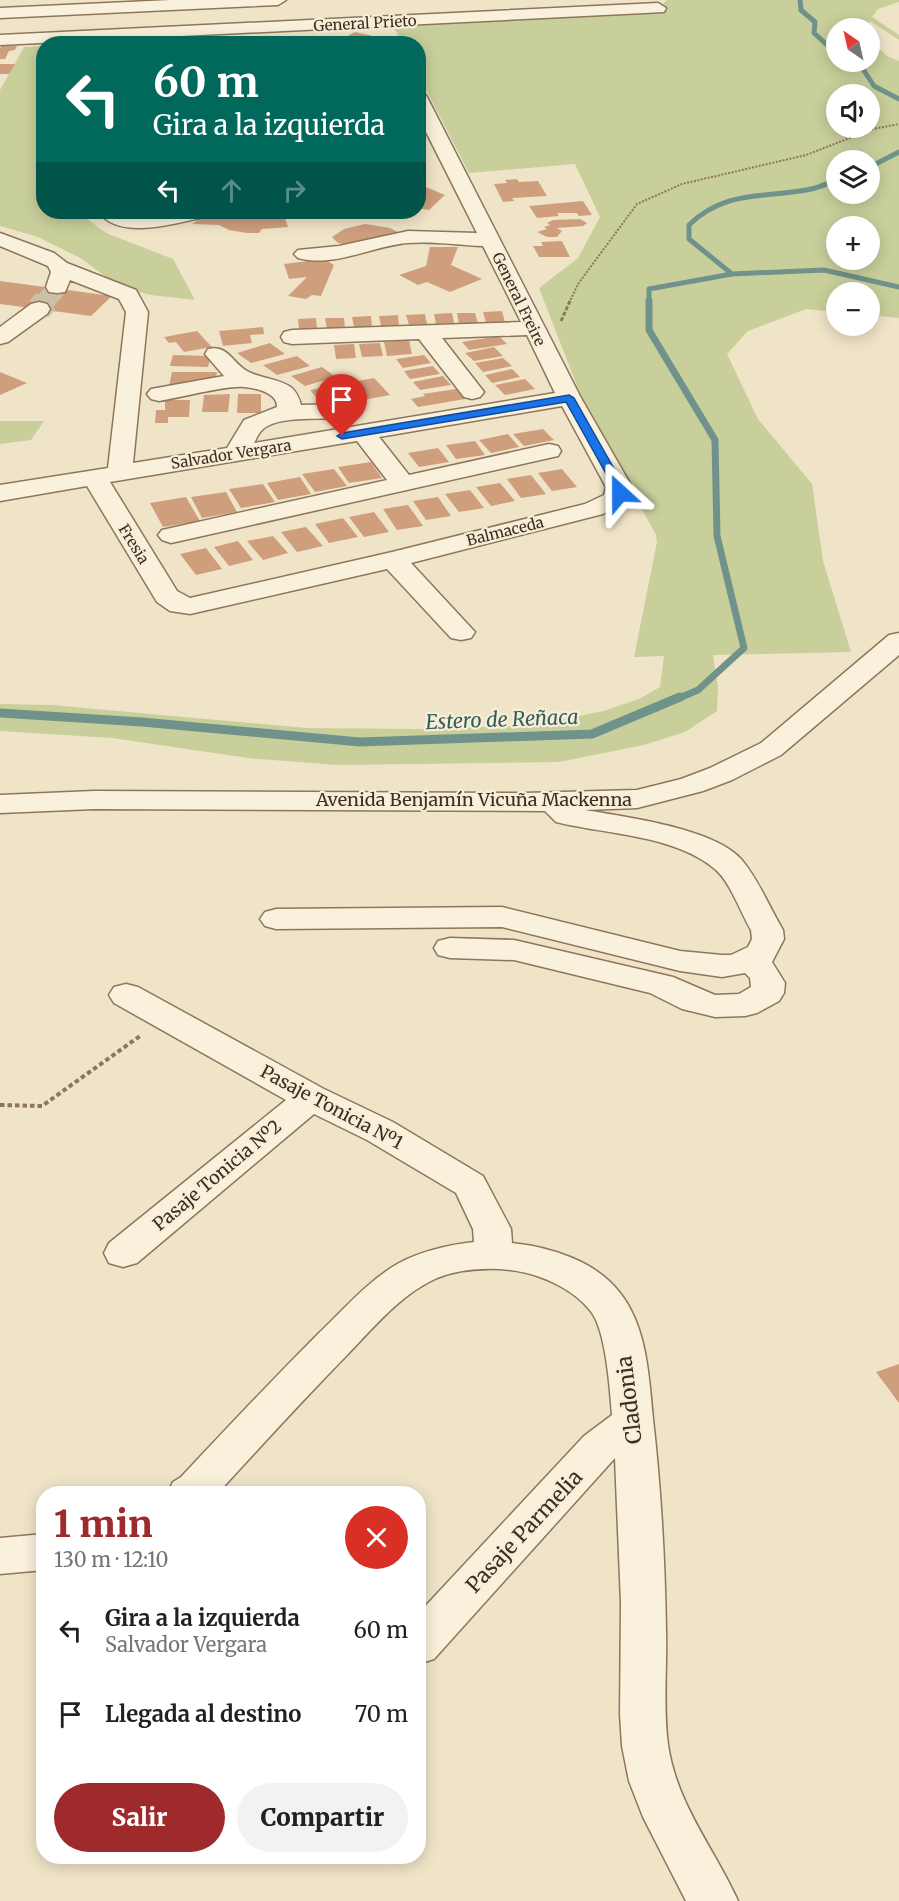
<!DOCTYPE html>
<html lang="es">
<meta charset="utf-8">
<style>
body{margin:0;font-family:Merriweather,serif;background:#f2f2f2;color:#202124;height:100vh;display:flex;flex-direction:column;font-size:22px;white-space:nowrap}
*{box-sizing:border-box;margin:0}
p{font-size:20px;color:#757577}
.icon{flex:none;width:33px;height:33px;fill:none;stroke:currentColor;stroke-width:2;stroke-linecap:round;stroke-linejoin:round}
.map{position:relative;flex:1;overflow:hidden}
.side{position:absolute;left:36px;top:1486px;width:390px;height:378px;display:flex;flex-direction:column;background:#fff;border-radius:24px;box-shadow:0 3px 15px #0003}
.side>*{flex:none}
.banner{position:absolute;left:36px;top:36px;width:390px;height:183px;border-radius:24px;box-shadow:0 3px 15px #0003;background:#00695c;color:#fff;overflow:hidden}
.needle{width:39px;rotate:326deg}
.fabs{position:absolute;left:826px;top:18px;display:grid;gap:12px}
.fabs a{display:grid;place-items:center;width:54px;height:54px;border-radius:50%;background:#fff;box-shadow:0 3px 15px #0003;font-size:30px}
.pin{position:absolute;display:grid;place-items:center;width:51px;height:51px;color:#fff;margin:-62px -26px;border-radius:50% 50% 50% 0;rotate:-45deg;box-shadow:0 0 6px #0007}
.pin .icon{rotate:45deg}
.me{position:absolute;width:66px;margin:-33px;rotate:336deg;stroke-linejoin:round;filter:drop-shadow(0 0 4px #0008)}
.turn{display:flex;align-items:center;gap:21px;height:126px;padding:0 18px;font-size:27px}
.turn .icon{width:78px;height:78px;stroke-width:2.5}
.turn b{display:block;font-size:42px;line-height:51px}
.lanes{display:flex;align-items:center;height:57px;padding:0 18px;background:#0003;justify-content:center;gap:30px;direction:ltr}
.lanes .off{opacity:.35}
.round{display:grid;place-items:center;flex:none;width:63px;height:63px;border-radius:32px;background:#f2f2f2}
.head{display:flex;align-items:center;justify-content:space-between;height:102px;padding:0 18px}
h1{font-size:36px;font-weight:800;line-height:45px;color:#9e2a2b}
.button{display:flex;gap:12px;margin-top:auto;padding:12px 18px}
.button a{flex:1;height:69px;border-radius:36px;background:#9e2a2b;color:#fff;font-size:24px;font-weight:800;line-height:69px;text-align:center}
.button a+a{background:#f2f2f2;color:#202124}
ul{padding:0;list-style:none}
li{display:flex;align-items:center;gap:18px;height:84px;padding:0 18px}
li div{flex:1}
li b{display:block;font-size:22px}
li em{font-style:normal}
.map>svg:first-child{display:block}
.green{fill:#c9cf9b;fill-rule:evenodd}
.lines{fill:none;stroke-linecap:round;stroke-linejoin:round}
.stream-far2{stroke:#6f938a;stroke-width:5}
.stream-far1{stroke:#6f938a;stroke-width:7}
.stream{stroke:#6f938a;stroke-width:9}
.building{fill:#cf9f7d}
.minor-tunnel-far1{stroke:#ccc0a6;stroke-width:19;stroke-dasharray:19 10;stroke-linecap:butt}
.minor-tunnel{stroke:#ccc0a6;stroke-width:25;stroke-dasharray:25 13;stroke-linecap:butt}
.minor-casing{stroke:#8d765c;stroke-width:3}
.path-far2{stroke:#8d765c;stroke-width:2;stroke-dasharray:2 1.5;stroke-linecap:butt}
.path-far1{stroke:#8d765c;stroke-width:3;stroke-dasharray:4 2;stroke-linecap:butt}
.path{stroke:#8d765c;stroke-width:4;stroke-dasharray:4.5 3;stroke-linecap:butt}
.minor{fill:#faf1dc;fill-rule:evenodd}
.route{fill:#1a73e8;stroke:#114b97;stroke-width:1.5}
.labels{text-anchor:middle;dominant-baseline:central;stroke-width:4.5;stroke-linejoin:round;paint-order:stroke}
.far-street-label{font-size:15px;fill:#3d2e20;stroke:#f7eed8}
.street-label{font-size:18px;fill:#3d2e20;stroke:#f7eed8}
.water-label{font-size:20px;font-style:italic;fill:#2f5d5a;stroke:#f7eed8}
.near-street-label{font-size:21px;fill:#3d2e20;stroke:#f7eed8}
</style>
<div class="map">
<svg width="899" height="1901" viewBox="0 0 899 1901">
<rect width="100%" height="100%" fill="#f0e4c8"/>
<path class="green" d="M667,0H899V2L878,9L872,17L899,35V40L870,21L865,28H837V62H870V40L887,56L899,61V318L870,315V292H837V312L806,309L748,331L727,354L758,419L812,484L823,561L851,652L713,655L718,687L717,711L685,732L644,745L559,762L337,765L248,758L112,738L0,731V704L52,705L307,728L421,729L517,726L559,720L604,711L641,698L660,687L664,656L634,657L657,542L656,535L581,396L539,288L578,258L600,217L575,164L469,173L419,76L418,44L402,43L393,26L638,14L658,8ZM837,94H870V128H837ZM837,160H870V194H837ZM837,226H870V260H837Z
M43,46L44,212H78L106,233L173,259L195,300L151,295L119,287L82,259L38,237L0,226V90L24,47Z
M0,421H44L31,440L0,444Z"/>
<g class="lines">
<path class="stream-far2" d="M800,0L801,10L815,22L814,33L837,54
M849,62L863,69L874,86L899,99
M870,167L899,152
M732,274L689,239V225C726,189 764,199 811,189C820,187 828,183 837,180
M649,303V289L732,274L824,270L899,287"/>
<path class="stream-far1" d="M649,301V330L715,440L717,536L744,648L698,690L677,699"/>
<path class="stream" d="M0,713L142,722L360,742L592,734L680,697"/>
</g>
<path class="building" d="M355,32L377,37L371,44H333Z
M200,38L306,42L305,44H150L152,40L197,41Z
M2,46H17L15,50L9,51L5,59H0V48Z
M0,64H15L9,74H0Z
M517,179L519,182L538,181L547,196L512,198L514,201L503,202L494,184L507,183L505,180Z
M418,184L426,187L445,195L429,210L418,208Z
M583,201L592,215L579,216L577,213H557L559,216L537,218L529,206Z
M211,212H283L288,227L262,229L259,233H247L229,230L219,225L192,224Z
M580,219L587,223L583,226L557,228L562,231L557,237H547L537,232L547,229L544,227L550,225L547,223L553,220Z
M365,224L390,228L398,232L348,245L338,243L332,237L344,229Z
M562,241L570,257H539L533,246H543L541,242Z
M430,247H458L451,265L482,279L450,292L427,282L418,285L399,275L426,266Z
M324,259L334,265L321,296L312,295L306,299L288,296L307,277L289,279L284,264Z
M0,281L112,296L91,316L0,304Z
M502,311L505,322H486L483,312Z
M452,313L454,323L436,324L434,314Z
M457,313H475L478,323L459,324Z
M425,314L427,324L409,325L406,315Z
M398,315L399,326H381L379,316Z
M371,316L372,327H354L352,317Z
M316,318L317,329H299L298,319Z
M325,318H344L345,328L327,329Z
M263,327L264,334L250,335L252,343L223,346L219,331Z
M197,331L212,347L184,352L176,342L169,343L164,337Z
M499,336L507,344L469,350L462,342Z
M409,340L412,354L387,356L384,342Z
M270,343L285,354L251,363L237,353Z
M380,343L383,356L362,357L359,344Z
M354,344L356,358L336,359L334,345Z
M494,347L503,356L474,361L465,353Z
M173,355L211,356L208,367L170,366Z
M424,355L431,363L403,368L396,359Z
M297,356L310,366L277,375L263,365Z
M503,358L512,366L483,372L475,363Z
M433,366L440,374L410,379L404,371Z
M322,367L336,377L305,386L291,376Z
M512,369L520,377L492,383L485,375Z
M0,372L27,383L0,395Z
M172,372H217L215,382H184L183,386H169Z
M443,376L451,385L420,390L413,382Z
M374,378L390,395L363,400L348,383Z
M525,379L535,389L505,395L495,385Z
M337,385L353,404L326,409L310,390Z
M456,389L465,399L418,407L411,399L425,396L423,394Z
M230,394L228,412H202L204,395Z
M238,394H261V413H237Z
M165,400H190L189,417H168V423H155L156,410H165Z
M543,429L554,440L524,446L513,434Z
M508,434L519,447L491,453L479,440Z
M475,441L485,455L456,459L446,445Z
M438,448L449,462L419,467L408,453Z
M371,462L382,478L349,483L338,467Z
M334,469L347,486L315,492L302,474Z
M562,469L577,487L552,491L538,473Z
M531,475L546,494L521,498L507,479Z
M300,477L311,494L278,500L267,483Z
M500,483L515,501L491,506L476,487Z
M263,484L275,502L241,508L229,489Z
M470,490L484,508L459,512L445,494Z
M226,492L237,512L202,518L191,497Z
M186,497L200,521L163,527L150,503Z
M438,497L451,516L426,520L413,501Z
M408,505L423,526L397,530L383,509Z
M374,512L389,532L364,537L349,517Z
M343,518L358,537L329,543L315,524Z
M306,527L323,546L297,552L281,532Z
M273,536L288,553L263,560L247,541Z
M238,541L253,560L229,566L214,547Z
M206,548L222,569L196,575L180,554Z
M899,1364V1403L876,1372Z"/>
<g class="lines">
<path class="minor-tunnel-far1" d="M44,303L56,289"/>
<path class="minor-tunnel" d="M39,309L46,301"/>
<defs>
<path id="minor" d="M171,0H286L278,5L0,18V8Z
M658,3L666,8L664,12L0,45V35Z
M418,92L424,93L427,97L581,398L632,487L625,504L603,514L411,563L475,632L471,638L461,640L451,638L387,569L190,614L170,611L157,602L87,486L0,501V485L108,468L126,312L119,299L70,280L65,292L57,293L49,292L46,287L51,272L48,266L0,246V233L54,253L67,263L136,290L148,312L133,463L227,448L244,420L277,407C278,393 256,388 244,387C228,385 178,398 159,401L151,399L147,394L151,389L224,376L205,354L208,349C227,344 232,362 247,371C261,379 279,378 292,388C297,393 299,398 301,405L344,404L352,406L356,411L352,416C328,422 277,413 261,431C258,434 256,440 254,443L555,393L527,335L442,338L484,392L480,397L472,399L464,397L419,339L292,344L284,342L281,337L284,332L292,330L521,322L483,246C459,245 432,241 408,243C372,246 334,268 298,258L294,254L298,250L339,246L408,231L477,233L418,116ZM562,406L606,487L604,495L585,504L392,552L190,598L177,591L110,482L357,441L387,480L162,530L158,535L162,540L171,543L558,456L561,451L558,446L549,444L409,475L379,437Z
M99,212H122L141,216L174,212H210L207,216L200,218C173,224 118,240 99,212Z
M39,302L47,304L50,309L47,314L8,342L0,344V327L31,304Z
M899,633V655L781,755L732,780L703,791L637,808L585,810C625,817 713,828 741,859C759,880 769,907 783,930L784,939L772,962L785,983L784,993L779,1001L757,1013L745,1016L715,1017L682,1009L650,993L514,960L450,958L438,955L434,948L438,941L450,938L514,940L673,977L715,995L739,994L751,987L750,978L745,973L722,977L680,971L502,927L276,929L265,926L260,919L265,912L276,909L502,907L680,951L722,955H731L748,947L752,939L751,930C741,913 730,882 716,870C677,835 604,834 556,822L545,811L94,809L0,813V795L94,791L524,793L637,790L681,779L710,768L761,743L889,635Z
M126,984L138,987L324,1089L393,1122L483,1176L511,1229L512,1243C550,1247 596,1261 620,1293C647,1327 649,1377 653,1419C661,1489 665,1560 666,1631C667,1669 663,1707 668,1745C677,1805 714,1848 738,1901H686L643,1817L629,1781L622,1746L620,1714L621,1603L615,1458L434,1659L418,1664V1614L584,1436L612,1415C610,1389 606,1333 592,1313C580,1296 559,1284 540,1277C511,1266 466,1266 437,1278C401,1294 374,1327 348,1354C303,1400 260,1447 217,1494H167L173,1482L181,1477C227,1428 273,1379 320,1332C345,1308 369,1280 399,1263C422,1251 448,1245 474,1242L473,1229L456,1193L367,1140L314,1114L137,1263L123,1267L109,1263L104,1253L109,1243L286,1100L114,1003L109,995L114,987Z
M44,1534V1570L0,1574V1538Z"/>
</defs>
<use href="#minor" class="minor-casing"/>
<path class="path-far2" d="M569,303L578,284L637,204L682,184L806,155L873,129L899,124"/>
<path class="path-far1" d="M561,321L570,301"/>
<path class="path" d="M0,1105L42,1106L140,1036"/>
<use href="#minor" class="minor"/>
</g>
<path class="route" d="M569,395L574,398L625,488L623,495L614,493V488L566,402L342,439L337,436L342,433Z"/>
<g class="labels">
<g class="far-street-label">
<text transform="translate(365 23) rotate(-3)">General Prieto</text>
<text transform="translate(519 299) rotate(64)">General Freire</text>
<text transform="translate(231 454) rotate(-9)">Salvador Vergara</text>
<text transform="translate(505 531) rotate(-14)">Balmaceda</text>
<text transform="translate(134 544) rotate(58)">Fresia</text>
</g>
<g class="street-label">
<text x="474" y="799">Avenida Benjamín Vicuña Mackenna</text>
<text transform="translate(332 1107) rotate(28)">Pasaje Tonicia Nº1</text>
<text transform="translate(217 1175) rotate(-40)">Pasaje Tonicia Nº2</text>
</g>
<g class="water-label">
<text transform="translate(502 719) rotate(-2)">Estero de Reñaca</text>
</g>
<g class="near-street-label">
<text transform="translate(629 1400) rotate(-97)">Cladonia</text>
<text transform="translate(524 1531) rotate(-47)">Pasaje Parmelia</text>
</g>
</g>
</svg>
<div class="fabs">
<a><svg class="needle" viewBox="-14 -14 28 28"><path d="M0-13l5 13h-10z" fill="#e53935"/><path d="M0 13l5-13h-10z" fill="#757577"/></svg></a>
<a><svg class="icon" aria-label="sound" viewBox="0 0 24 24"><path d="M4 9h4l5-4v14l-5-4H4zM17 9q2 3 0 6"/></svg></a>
<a><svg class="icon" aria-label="layers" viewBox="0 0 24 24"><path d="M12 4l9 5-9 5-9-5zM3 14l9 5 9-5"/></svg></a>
<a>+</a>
<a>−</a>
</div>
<div class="pin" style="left:342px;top:436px;background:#d93025"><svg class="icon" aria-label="arrive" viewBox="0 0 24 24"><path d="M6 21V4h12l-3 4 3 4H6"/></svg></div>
<svg class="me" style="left:620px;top:493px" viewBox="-20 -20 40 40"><path d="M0-17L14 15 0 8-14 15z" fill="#1a73e8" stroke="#fff" stroke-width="4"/></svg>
<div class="banner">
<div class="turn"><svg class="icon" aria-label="left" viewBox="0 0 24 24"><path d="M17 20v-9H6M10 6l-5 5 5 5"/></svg><div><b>60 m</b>Gira a la izquierda</div></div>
<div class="lanes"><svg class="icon" aria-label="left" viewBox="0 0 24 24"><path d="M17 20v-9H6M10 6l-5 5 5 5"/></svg><svg class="icon off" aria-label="ahead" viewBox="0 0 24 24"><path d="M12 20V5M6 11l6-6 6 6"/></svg><svg class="icon off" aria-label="right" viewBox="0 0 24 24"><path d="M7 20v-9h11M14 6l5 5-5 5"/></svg></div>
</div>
<section class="side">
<div class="head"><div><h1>1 min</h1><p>130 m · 12:10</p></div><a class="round" style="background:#d93025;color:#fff"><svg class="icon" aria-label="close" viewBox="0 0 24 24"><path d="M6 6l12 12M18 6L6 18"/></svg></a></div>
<ul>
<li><svg class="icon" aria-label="left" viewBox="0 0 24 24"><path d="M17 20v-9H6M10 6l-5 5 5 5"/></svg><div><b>Gira a la izquierda</b><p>Salvador Vergara</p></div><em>60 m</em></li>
<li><svg class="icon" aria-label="arrive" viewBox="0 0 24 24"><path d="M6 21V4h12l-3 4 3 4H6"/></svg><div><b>Llegada al destino</b></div><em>70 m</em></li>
</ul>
<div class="button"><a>Salir</a><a>Compartir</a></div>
</section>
</div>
